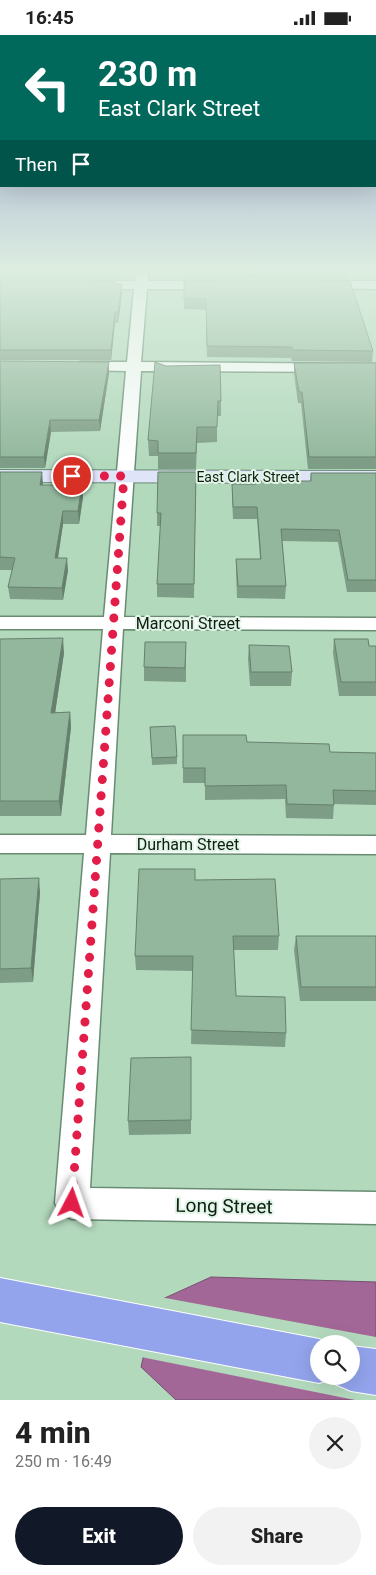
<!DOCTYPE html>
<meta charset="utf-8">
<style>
body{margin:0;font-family:Roboto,sans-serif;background:#f2f2f2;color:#222;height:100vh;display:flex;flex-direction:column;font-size:19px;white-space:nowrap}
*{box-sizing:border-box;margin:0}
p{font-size:16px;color:#767676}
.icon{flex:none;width:28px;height:28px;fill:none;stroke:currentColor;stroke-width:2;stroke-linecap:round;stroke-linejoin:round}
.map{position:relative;height:1365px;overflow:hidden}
.details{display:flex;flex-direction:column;background:#fff;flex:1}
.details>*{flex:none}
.top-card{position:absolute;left:0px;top:0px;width:376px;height:152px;box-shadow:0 5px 20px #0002;background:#00695c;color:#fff;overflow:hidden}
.tools{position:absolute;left:310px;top:1300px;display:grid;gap:10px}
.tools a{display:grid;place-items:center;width:50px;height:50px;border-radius:50%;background:#fff;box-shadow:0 5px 20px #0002;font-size:25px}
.pin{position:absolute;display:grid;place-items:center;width:42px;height:42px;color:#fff;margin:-21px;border:2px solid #fff;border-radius:50%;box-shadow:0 1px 5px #0007}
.me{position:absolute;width:55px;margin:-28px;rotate:4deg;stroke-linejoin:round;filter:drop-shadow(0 0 4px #0008)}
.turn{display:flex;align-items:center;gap:18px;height:105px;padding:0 15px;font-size:22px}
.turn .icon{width:65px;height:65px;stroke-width:2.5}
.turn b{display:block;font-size:35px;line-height:42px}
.then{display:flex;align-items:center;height:48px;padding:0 15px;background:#0003;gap:10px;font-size:19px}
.round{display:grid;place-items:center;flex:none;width:52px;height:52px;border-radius:26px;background:#f2f2f2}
.overview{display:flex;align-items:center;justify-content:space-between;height:85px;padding:0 15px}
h1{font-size:30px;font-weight:800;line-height:38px}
.action{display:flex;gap:10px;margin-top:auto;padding:10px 15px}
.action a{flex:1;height:58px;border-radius:30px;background:#111827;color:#fff;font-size:20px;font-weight:800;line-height:58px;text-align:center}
.action a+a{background:#f2f2f2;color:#222}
.status{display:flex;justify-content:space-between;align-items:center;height:35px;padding:0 25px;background:#fff;direction:ltr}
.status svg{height:14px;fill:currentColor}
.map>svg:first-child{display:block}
.water{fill:#a26697;stroke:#76506f;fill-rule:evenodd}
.pier{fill:#b3d9bd;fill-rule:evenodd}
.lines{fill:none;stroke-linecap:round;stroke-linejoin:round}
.street-casing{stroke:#688c72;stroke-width:3}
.secondary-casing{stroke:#688c72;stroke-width:2}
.highway-casing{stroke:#fff;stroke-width:2}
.street{fill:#fff;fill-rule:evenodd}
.secondary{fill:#dfe4f9;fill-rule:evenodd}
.highway{fill:#93a4ec;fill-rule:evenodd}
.wall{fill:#7e9d86}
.shaded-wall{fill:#66806d}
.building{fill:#92b79c;stroke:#66806d}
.route{stroke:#e11d48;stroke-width:9;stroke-dasharray:0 16.2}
.labels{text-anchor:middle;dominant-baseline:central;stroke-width:4;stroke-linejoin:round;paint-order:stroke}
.far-street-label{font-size:14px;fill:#0f1d13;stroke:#e1f5e6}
.street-label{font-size:16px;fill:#0f1d13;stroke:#e1f5e6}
.near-street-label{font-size:19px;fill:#0f1d13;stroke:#e1f5e6}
</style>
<div class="status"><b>16:45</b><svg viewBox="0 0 49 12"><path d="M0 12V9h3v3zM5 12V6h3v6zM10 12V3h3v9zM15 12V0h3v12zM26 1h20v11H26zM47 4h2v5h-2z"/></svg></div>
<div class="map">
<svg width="376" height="1365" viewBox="0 0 376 1365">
<rect width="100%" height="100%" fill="#b3d9bd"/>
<path class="water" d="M211,1242L376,1247V1365H176L141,1332L156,1267ZM319,1309H351V1341H319Z"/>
<path class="pier" d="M160,1262L376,1302V1365H355L141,1322L153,1266ZM319,1309H351V1341H319Z"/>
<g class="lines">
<defs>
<path id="street" d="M136,236H148V246H215L221,250L215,254H147L141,327L376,329V337L141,336L124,582L376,583V595L123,594L111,800L376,801V819L110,818L90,1153L376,1157V1189L72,1184L60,1179L55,1168L84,818H0V800H86L103,594H0V582H104L126,336L80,335L73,331L80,327H127L134,254H92L86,250L92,246H135Z
M322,246H376V254L317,253L316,250Z"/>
<path id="secondary" d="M0,435L376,436V448L0,447Z"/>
<path id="highway" d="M0,1243L319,1304L331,1309H319V1341H351V1311L376,1314V1360L351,1356L335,1349L333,1343L319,1348L0,1287Z"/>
</defs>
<use href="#street" class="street-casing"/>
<use href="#secondary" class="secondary-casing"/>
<use href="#highway" class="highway-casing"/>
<use href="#street" class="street"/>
<use href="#secondary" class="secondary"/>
<use href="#highway" class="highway"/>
</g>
<path class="wall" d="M0,236H120L118,244H0Z
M184,236H346L345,244H184Z
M0,246L115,249L122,259L118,288H115L111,325H0Z
M184,246L373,316L372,327L292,326L291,323L207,322L206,275L184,274Z
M0,326L109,338L100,396L51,397L45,433H0Z
M294,328H376V434H308L301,368H298L294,339Z
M166,331L221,366V381H217V407L197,408L196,434H158V421H149L148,405Z
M0,437L43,449V450L83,462L79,489H63L58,523L68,535L63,565L10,564L8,552L12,535H0Z
M196,437L194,563L157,562V549L161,491H157V478Z
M311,438H376V557H347L338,507L282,506L286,551L285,564L237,563L236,536V524H260L257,484H233L232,461V449H256L310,446Z
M0,604L64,618L55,678L70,677L71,692L61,781H0Z
M334,604L369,611H376V661H339L333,618Z
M186,607V647L144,646V632Z
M249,610L292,637L291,651H250L248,624Z
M150,692L177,722V729L152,730Z
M183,700L330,717L376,718V770L334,769L333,784L286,783L285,764L205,765V748H183Z
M0,844L40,857L33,947L0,948Z
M195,845L279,901L278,915H233L236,961L286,998L285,1012L191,1009L193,936L136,935L135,921Z
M296,901H376V966H300L294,915Z
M191,1022V1099L129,1100L128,1086Z"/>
<path class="shaded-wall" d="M118,236H120L118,244Z
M122,249V259L118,288V277Z
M115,277V288L111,325V315Z
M109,327V338L100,396L99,385Z
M50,385L51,397L45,433L44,422Z
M42,437L43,449L41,462L40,450Z
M82,450L83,462L79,489L78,476Z
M63,476V489L56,535L55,523Z
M67,523L68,535L63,565L62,553Z
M63,603L64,618L53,692L51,678Z
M70,677L71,692L61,781L59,766Z
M39,843L40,857L33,947L31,933Z"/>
<path class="building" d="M0,246H115V249H122L118,277H115L111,315H0Z
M184,246H350L373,316L292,315V312L207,311L206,264H184Z
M0,326L109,327L99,385H50L44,422H0Z
M155,327L166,331L220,330L221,366H218L217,392H197L196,418H158V406L148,405Z
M294,328H376V422H309L302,357H299Z
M0,437H42L40,450H82L78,476H63L55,523H67L62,553L8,552L15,523L0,522Z
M158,437H196L194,549H157L161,478H157Z
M311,438H376V545H348L339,495L281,494L286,551H238L236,524H261L257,472H233L232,449H256V446H311Z
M63,603L51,678L70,677L59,766H0V604Z
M334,604H368L369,611H376V647H341Z
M145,607H186L185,633L144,632Z
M249,610L289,611L292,637H251Z
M175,691L177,722L152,723L150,692Z
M183,700H246L247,707L329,709L330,717L376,718V756L333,755L334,770L287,769L286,750L205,751V733H183Z
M139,834H195V845L275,844L279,901H233L236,961L285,962L286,998L191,995L193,921H135Z
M39,843L31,933L0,934V844Z
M296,901H376V952H301Z
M191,1022V1085L128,1086L131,1023Z"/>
<linearGradient id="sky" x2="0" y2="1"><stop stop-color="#8c95c8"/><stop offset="0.55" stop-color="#ddeee1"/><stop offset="1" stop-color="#ddeee1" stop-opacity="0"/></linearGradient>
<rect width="376" height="427" fill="url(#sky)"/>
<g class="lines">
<path class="route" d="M72,441H124L72,1168"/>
</g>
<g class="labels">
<g class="far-street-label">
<text x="248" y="442">East Clark Street</text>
</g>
<g class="street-label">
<text x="188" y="588">Marconi Street</text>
<text x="188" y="809">Durham Street</text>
</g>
<g class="near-street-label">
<text transform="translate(224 1171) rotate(1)">Long Street</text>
</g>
</g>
</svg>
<div class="tools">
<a><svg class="icon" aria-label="search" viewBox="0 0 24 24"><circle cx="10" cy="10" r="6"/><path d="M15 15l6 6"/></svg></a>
</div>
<div class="pin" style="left:72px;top:441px;background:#d93025"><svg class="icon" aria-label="arrive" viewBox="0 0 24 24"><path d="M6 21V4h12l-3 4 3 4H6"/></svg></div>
<svg class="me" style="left:72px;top:1168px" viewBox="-20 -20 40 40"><path d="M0-17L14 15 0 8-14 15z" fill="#e11d48" stroke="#fff" stroke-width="4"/></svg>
<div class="top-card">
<div class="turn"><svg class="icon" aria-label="left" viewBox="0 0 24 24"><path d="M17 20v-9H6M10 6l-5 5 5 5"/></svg><div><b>230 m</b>East Clark Street</div></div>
<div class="then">Then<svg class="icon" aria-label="arrive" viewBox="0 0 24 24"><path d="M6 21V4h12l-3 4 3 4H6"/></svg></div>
</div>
</div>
<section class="details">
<div class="overview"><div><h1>4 min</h1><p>250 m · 16:49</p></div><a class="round"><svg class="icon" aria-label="close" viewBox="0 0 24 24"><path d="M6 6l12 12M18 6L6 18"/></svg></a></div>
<div class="action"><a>Exit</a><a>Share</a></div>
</section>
